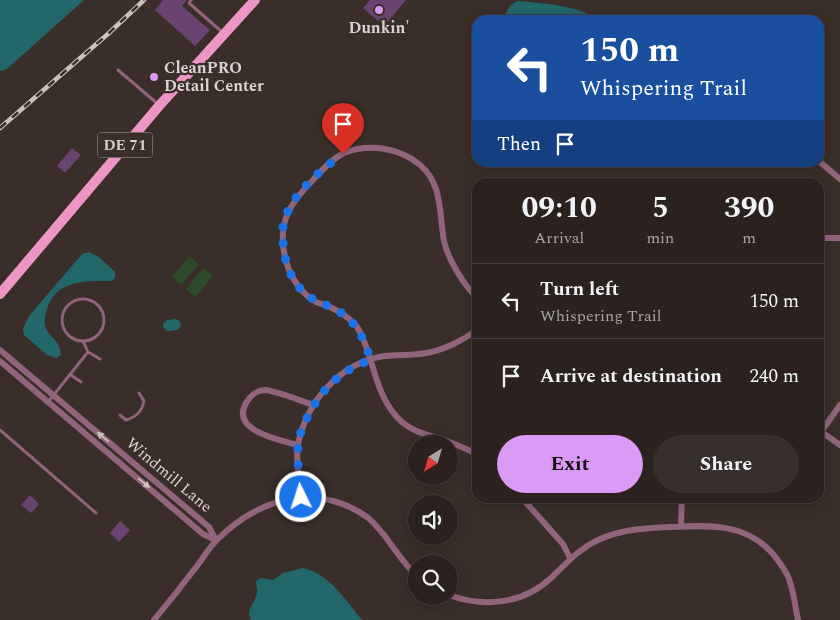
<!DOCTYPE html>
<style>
body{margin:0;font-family:Spectral,serif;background:#372f2c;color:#f1f3f6;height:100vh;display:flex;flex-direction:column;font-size:19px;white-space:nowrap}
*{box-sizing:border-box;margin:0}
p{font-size:16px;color:#a6a4a4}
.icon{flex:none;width:28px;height:28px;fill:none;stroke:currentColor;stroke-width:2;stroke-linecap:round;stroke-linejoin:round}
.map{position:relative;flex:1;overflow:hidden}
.panel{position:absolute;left:472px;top:178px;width:352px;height:325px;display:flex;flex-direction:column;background:#2b221f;border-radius:15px;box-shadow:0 2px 12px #0003,0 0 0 1px #473f3d}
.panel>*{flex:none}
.hud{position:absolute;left:472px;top:15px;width:352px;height:152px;border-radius:15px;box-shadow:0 2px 12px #0003,0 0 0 1px #473f3d;background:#1a4fa0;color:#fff;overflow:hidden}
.needle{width:32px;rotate:218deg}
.buttons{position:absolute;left:408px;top:435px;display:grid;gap:10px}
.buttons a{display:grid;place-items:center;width:50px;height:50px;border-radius:50%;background:#2b221f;box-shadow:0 2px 12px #0003,0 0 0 1px #473f3d;font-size:25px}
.pin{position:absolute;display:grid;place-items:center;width:42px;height:42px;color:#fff;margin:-51px -21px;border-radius:50% 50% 50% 0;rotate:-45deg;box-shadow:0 0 5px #0007}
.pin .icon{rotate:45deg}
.me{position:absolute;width:55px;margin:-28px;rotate:356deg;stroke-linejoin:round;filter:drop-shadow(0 0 4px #0008)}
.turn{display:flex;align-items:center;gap:18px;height:105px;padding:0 25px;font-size:22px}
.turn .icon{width:65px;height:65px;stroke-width:2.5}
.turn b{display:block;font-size:35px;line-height:42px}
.then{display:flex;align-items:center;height:48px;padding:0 25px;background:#0003;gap:10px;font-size:19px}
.eta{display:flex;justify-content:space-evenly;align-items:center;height:85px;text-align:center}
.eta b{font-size:30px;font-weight:700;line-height:35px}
.primary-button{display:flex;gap:10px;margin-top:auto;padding:10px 25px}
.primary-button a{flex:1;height:58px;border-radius:30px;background:#da9af6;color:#111;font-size:20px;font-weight:700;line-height:58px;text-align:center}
.primary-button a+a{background:#372f2c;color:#f1f3f6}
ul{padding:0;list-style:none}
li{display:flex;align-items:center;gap:15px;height:75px;padding:0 25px;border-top:1px solid #473f3d}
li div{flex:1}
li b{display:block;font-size:19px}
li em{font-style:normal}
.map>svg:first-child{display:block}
.green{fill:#2d4b2a}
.water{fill:#22676a}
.building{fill:#6a4470}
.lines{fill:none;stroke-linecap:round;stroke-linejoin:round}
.lane{stroke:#90647b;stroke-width:3}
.street{stroke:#90647b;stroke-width:6}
.primary{stroke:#ee95c5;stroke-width:10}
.rail-casing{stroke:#cbc2bf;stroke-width:4.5}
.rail{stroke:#392e29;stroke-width:2.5;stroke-dasharray:8;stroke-linecap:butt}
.oneway{fill:#ccbdbf}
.route{stroke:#1a73e8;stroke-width:9;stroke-dasharray:0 16.2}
.poi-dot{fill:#da9af6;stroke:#392e29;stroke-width:2}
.labels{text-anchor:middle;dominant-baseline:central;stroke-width:4.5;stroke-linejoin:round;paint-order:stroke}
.shield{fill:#392e29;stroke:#aaa29e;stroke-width:1}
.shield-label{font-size:15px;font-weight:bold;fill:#dbd3d0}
.poi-label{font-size:16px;font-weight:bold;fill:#dbd3d0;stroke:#392e29}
.street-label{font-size:16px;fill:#dbd3d0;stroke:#392e29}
</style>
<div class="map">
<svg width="840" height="620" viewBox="0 0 840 620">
<rect width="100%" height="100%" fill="#392e29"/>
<path class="green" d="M189,256L199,264L181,285L172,277Z
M203,268L213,276L195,297L186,289Z"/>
<path class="water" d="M0,0H84L8,68L2,71L0,70Z
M517,1C541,3 579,5 598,20H502L510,6Z
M89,252L99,257L115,272V278L112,281C89,281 58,279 48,306C46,311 44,319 45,325C48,338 59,337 61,355L56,358L47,355L24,335L23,329L29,316L82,254Z
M176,319L180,322L181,326L177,330L167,331L163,327V324L167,320Z
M303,568C329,573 346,601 362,620H251C245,610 255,603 257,593C258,590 256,584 256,581L261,578L273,580L283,573Z"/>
<path class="building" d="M163,0H187L182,6L210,30L195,46L155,10Z
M370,0H406L384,26L363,8Z
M72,148L81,155L65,173L57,166Z
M30,495L39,504L31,513L21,505Z
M120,521L130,530L119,542L110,533Z"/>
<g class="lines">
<path class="lane" d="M191,0L189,3L222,32
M118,70L159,105
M62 320a21 21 0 1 1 42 0a21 21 0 1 1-42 0Z
M88,352L100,359
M71,375L81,382
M48,402L88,352L83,341
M120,415L126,420C136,417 142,412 144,401L139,393
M0,430L96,513"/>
<path class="street" d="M820,162L840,179
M820,238H840
M478,299C464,285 448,260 444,241C439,214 443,183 419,164C399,148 369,143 344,153C332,159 322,170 313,180C290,203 277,223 285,257C289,275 300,293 316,302C321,304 326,305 330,307C339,311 351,319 357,327C362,334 365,344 368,352C376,376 381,404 402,422C415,433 431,436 447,441C457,445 468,449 478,455
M0,350L209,527L216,540
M0,361L203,534L216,540
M820,431L840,445
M821,432L840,405
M298,445C280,440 230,431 246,403C250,396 257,390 265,390C277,391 301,401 314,405
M301,497C300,482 295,458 298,444C307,401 340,363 384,356C398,354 412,356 426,353C444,350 464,340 478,329
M522,498L563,544L570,558
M681,526L682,498
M449,595C484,608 523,604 551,578C567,563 577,550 598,540C622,529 645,528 671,527C709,525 746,523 773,554C779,562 786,570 789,579C794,592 795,606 798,620
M154,620C169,602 183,584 197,566C204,557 210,546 218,539C259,498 317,482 367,517C387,533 397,558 416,575"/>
<path class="primary" d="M0,294L159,106L255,0"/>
<defs>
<path id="rail" d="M0,128L109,33L144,0"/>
</defs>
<use href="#rail" class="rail-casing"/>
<use href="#rail" class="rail"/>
</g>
<defs><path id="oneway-solid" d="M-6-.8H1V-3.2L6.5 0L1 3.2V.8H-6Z" transform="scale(1.25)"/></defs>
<g class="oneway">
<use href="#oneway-solid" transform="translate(103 437) rotate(-140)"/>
<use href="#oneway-solid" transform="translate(144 483) rotate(40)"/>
</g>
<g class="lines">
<path class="route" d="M301,497C300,481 297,463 298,447C298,437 303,426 307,418C321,389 341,370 371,360C362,335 356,319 331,307C319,302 307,298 299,287C291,278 286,264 284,252C283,241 281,229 285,218C295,191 321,170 343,154"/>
</g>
<g class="poi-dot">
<circle cx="379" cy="10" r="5"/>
<circle cx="154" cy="77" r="5"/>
</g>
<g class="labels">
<rect class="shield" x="97.5" y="132.5" width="55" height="25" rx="4"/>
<g class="shield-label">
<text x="125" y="145">DE 71</text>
</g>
<g class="poi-label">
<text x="379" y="28">Dunkin'</text>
<text x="164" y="68" text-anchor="start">CleanPRO<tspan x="164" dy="18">Detail Center</tspan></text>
</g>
<g class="street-label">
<text transform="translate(169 475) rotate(40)">Windmill Lane</text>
</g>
</g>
</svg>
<div class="buttons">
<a><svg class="needle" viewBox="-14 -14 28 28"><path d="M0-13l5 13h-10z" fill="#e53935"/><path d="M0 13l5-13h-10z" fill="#a6a4a4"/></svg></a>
<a><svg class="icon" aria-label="sound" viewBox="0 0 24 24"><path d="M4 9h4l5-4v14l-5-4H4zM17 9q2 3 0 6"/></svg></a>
<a><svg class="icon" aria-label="search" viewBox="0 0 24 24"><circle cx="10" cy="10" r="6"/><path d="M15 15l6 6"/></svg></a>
</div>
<div class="pin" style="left:343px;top:154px;background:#d93025"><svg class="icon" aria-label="arrive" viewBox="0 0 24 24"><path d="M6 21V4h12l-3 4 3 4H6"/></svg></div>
<svg class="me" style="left:301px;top:497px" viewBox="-20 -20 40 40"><circle r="17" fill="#1a73e8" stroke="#fff" stroke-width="3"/><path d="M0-11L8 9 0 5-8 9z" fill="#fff"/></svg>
<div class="hud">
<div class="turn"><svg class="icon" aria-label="left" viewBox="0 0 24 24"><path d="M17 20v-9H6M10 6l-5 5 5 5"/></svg><div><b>150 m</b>Whispering Trail</div></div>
<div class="then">Then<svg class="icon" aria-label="arrive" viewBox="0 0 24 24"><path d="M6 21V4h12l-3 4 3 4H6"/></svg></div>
</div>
<section class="panel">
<div class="eta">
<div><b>09:10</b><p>Arrival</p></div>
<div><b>5</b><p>min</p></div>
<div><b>390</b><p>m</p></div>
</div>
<ul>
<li><svg class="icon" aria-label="left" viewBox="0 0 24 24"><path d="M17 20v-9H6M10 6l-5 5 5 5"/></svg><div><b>Turn left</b><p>Whispering Trail</p></div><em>150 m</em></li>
<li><svg class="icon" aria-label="arrive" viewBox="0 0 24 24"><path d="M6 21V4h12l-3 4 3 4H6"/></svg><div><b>Arrive at destination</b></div><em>240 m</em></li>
</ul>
<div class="primary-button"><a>Exit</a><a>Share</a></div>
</section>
</div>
